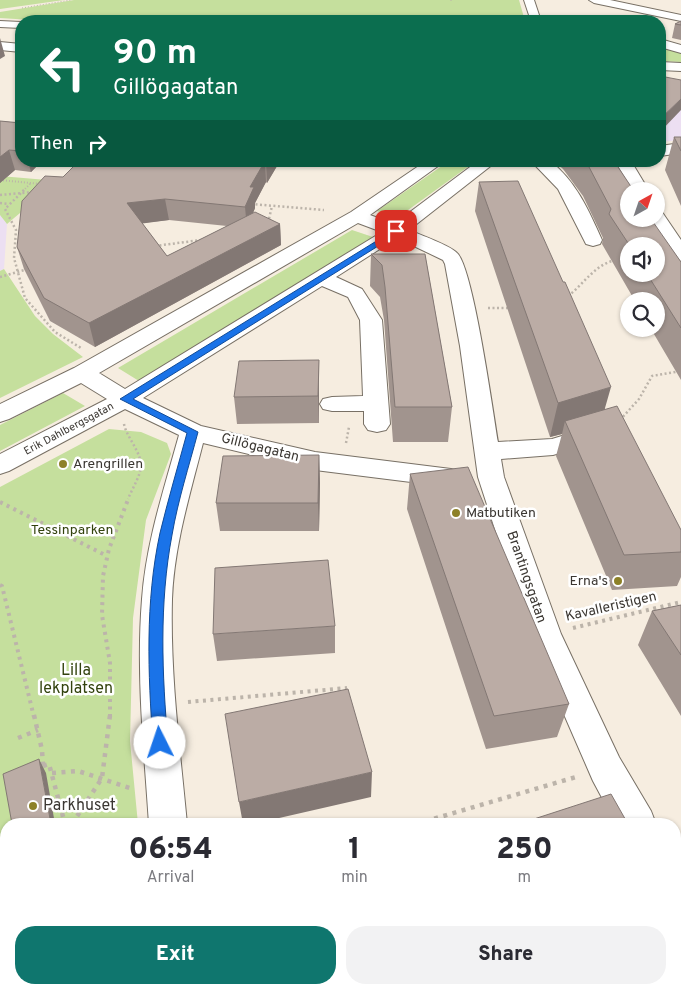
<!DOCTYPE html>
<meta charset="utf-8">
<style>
body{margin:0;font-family:Overpass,sans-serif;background:#f2f2f3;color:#2b2b33;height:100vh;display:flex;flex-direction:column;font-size:19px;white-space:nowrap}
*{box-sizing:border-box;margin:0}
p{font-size:16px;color:#7c7c81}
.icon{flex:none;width:28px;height:28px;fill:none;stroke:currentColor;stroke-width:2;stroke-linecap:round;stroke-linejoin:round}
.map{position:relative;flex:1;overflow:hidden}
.details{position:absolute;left:0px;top:818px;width:681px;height:176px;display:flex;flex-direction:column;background:#fff;border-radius:20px 20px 0 0;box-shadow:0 1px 4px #0004}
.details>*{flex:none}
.hud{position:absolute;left:15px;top:15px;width:651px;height:152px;border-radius:20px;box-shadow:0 1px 4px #0004;background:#0b6e4f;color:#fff;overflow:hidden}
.needle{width:32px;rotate:40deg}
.fabs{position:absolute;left:620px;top:182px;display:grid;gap:10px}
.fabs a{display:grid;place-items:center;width:45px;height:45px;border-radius:50%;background:#fff;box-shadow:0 1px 4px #0004;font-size:25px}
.pin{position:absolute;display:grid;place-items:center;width:42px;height:42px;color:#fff;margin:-21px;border-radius:10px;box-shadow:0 2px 8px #0006}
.me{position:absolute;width:55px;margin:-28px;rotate:356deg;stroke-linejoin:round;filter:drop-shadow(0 0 4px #0008)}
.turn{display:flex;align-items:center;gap:18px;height:105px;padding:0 15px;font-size:22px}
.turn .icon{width:65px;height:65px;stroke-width:2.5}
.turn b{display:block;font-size:35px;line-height:42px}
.then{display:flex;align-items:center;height:48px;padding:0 15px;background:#0003;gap:10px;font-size:19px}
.eta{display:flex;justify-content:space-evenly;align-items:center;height:85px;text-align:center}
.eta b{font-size:30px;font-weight:800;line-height:35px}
.action{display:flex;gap:10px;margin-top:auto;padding:10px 15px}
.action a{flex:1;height:58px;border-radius:20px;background:#0f766e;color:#fff;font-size:20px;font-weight:800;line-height:58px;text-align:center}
.action a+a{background:#f2f2f3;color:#2b2b33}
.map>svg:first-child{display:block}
.education{fill:#ecdff2}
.green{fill:#c5df9d}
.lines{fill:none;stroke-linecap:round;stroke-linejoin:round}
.minor-casing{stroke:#787065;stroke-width:2}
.major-casing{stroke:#787065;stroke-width:2}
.path-far4{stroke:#bcb4aa;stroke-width:1;stroke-dasharray:1 2;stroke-linecap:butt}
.path-far3{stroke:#bcb4aa;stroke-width:2;stroke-dasharray:1 2;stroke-linecap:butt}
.path-far2{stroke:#bcb4aa;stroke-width:2.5;stroke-dasharray:2 2.5;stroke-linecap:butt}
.path-far1{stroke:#bcb4aa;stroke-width:4;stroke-dasharray:3 4.5;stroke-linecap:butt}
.path{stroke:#bcb4aa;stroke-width:4.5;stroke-dasharray:4 5.5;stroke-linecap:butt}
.minor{fill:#fff;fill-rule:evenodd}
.major{fill:#fff;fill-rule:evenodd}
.wall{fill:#a1948e;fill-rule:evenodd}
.shaded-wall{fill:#837874}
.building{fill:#bbaca5;stroke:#837874}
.route{fill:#1a73e8;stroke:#114b97}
.poi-dot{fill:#8d8128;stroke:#fff;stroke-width:2}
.labels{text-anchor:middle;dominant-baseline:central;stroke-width:5;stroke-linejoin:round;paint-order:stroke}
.far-street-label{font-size:11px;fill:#3b3732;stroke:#fff}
.street-label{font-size:14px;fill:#3b3732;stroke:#fff}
.poi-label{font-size:14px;fill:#3b3732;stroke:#fff;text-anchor:start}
.park-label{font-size:14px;fill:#32420d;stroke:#fff}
.near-park-label{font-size:16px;fill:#32420d;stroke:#fff}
.near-poi-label{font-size:16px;fill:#3b3732;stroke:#fff;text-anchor:start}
</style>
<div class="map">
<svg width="681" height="993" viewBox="0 0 681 993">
<rect width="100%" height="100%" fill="#f6ede0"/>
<path class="education" d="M681,81V140L660,142V82Z
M0,215L7,224L4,269L0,271Z"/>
<path class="green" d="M0,0H64L0,9Z
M74,0H519L525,21H47L0,18V12Z
M660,48L681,52V62L660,61Z
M449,161H476L397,218L377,211Z
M0,176L82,183L46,191L7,224L0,215Z
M352,230L373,237L139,381L118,368Z
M4,269L35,316L53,334L83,357L0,398V271Z
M63,393L85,406L0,451V425Z
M109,429L141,432L167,443L171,454L146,520L133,618L130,741L138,824H6V988H158L159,993H0V487Z"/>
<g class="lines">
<defs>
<path id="minor" d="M524,0H534L541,21H531Z
M589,0H610L681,15V21L594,3Z
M660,39L681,45V53L660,47Z
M0,42L21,44V52L0,50Z
M681,143V153L660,156V146Z
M426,161H445L370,215L394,224L478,161H497L409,230C420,235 450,245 457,253C473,267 493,412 498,442L552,439L595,426L604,428L608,434L604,440L553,455L501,459L504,477L561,634L619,757L651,811L656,824H616L593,781L529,634L478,477L460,346L445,264L443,260L397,238L336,277L362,289L382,320L390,424L386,430L377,432L368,430L364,424V411H332L323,409L320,404L323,399L332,397L363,396L360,320L348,297L322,286L143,398L201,426L315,452L451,469L461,472L464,478L461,484L451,487L315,470L203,443C190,494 174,546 172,599C170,675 180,749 187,824H149C144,749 136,674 142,599C146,543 164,489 179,435L125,409L9,471L0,474V454L107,399L81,383L9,419L0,422V404L74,368L351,212ZM358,223L382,232L125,389L99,373Z
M531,161H550C576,181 589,211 602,240L600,244L593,246L586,244L558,189Z
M615,161H631L649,191H633Z
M656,211L662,212L681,240V261L674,259L649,219H656Z
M675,870L681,872V922L675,919Z
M169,988H213L214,993H170Z"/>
<path id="major" d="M0,21L21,22V28L0,27Z
M660,62L681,63V71L660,70Z"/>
</defs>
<use href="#minor" class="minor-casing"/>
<use href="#major" class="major-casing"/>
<path class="path-far4" d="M451,0V3
M22,8L71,0"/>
<path class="path-far3" d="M0,180L41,184
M23,191L31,183"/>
<path class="path-far2" d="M24,190L5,209L16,230L14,258L25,298L55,332L81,348
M0,195L33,192
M0,203L9,204
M251,204L324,210
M268,223L272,206
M155,246L201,240
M0,277L28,269
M568,296C584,284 595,264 616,260
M488,308H509
M620,420L639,399L652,376L681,371
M124,424C127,438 140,450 141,465C141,475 132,489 128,499
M346,443L349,427"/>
<path class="path-far1" d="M0,502L107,556
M0,585L2,586L34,717
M573,628L681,602
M188,702L347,688
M110,717V663L102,615L103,576L109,549L129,497"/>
<path class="path" d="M34,715L42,750L43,766
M18,738L38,730
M43,766L49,764L65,824
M52,773L78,771L133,789
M72,824L102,778L110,715
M416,824L576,777
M0,867L6,866
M0,978L6,976
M41,988V993
M73,988L77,993"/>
<use href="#minor" class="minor"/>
<use href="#major" class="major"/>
</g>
<path class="wall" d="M681,21V40L672,38L675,24Z
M0,121L21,123V161H42L31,172L15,170L0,183Z
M674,137H681V206L665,170Z
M79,161H280L267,183L266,182L255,203V208L253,213L280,224L281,245L95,347L50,321L24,269L17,247L63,177ZM169,220L227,226L167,256L142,223Z
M554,161H614L629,191L681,262V380L651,329H656V301H635L602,244L603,238L583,196L563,169ZM629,246H656V274H629Z
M479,182L605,409L681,530V577L677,586L612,590L556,456L562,434L550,437L475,211Z
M371,254H425L452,407L448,442H393L384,320L380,297L370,286Z
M319,360V423L237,424L234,397Z
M319,455L320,483L319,531H220L216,503Z
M410,474L569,704L557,737L486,749L407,509Z
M681,605V716L638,645L652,611Z
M335,626V653L217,661L213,634Z
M589,988H675L681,993H591Z"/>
<path class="shaded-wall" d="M0,38L5,56L0,59Z
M681,99V110L660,132V119Z
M9,150L15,170L0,183V157Z
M28,161H42L31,172Z
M265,161L266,182L255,203V208L247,228L245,207L250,187Z
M267,161H280L267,183L266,162Z
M165,199L169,220L131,225L127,203Z
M280,224L281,245L95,347L89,323Z
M319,360V423L318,396Z
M611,387L601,422L565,421L562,434L550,437L558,403Z
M319,455L320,483L319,531L318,503Z
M39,759L46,773L55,824H51Z
M372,772L371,797L253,824H243L239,802Z
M405,988H439L438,993H389Z"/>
<path class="building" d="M681,21V25L675,24Z
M660,76L681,80V99L660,119Z
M0,121L21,123V151L9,150L0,157Z
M674,137H681V151Z
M79,161H267L266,162L265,161L250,187H254L245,207L165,199L127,203L167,256L255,212L280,224L89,323L44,298L17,247L22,201L45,176L63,177Z
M584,161H614L634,191H629V219H651L681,262V328L647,274H656V246H630L609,214L611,209L589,167Z
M518,181L563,282H565L611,387L558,403L479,182Z
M371,254H425L452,407H395L385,287L382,265Z
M319,360L318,396L234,397L239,361Z
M617,406L681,530V552L624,555L565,421Z
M319,455L318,503H216L223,456Z
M468,467L569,704L494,716L410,474Z
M328,560L335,626L213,634L215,568Z
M681,605V655L652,611Z
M348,689L372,772L239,802L225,714Z
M39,759L51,824H12L3,774Z
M611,794L628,824H536L534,819Z
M675,904L681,914V993H620L618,988H675Z
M282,988H405L389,993H283Z"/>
<path class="route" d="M396,229L399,230V233L133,399L198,432C189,466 178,500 172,535C159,604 162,674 168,743L166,748L160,750L155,748L153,743C148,674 145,602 160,533C168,500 178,466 187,433L120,399Z"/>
<g class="poi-dot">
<circle cx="63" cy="464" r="5"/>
<circle cx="456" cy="513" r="5"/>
<circle cx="618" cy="581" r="5"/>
<circle cx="33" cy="806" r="5"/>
</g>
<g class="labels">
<g class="far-street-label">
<text transform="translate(69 429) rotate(-28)">Erik Dahlbergsgatan</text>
</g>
<g class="street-label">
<text transform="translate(260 448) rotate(14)">Gillögagatan</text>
<text transform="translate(526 577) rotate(71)">Brantingsgatan</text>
<text transform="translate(611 607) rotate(-13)">Kavalleristigen</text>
</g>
<g class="poi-label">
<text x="73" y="464">Arengrillen</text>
<text x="466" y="513">Matbutiken</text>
<text x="608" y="581" text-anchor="end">Erna's</text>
</g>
<g class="park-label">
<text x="72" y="530">Tessinparken</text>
</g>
<g class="near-park-label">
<text x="76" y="671">Lilla<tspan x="76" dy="18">lekplatsen</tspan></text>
</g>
<g class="near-poi-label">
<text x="43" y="806">Parkhuset</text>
</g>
</g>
</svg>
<div class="fabs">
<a><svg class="needle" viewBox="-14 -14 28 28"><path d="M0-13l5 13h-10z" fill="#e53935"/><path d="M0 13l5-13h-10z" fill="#7c7c81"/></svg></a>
<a><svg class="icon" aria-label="sound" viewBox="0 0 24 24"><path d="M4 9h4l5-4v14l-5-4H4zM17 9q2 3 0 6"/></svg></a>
<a><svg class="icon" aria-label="search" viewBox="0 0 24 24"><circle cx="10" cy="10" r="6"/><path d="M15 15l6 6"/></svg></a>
</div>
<div class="pin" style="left:396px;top:231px;background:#d93025"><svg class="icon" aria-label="arrive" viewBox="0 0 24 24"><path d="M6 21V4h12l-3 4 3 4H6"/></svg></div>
<svg class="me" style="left:160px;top:743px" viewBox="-20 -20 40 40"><circle r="19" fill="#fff"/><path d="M0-13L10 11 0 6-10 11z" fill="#1a73e8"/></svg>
<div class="hud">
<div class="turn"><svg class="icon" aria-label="left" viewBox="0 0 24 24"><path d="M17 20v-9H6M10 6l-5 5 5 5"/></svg><div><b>90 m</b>Gillögagatan</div></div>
<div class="then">Then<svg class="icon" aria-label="right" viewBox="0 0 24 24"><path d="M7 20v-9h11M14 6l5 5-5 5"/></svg></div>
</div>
<section class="details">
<div class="eta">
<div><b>06:54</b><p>Arrival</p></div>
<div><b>1</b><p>min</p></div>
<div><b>250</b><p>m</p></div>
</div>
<div class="action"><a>Exit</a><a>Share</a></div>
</section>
</div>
